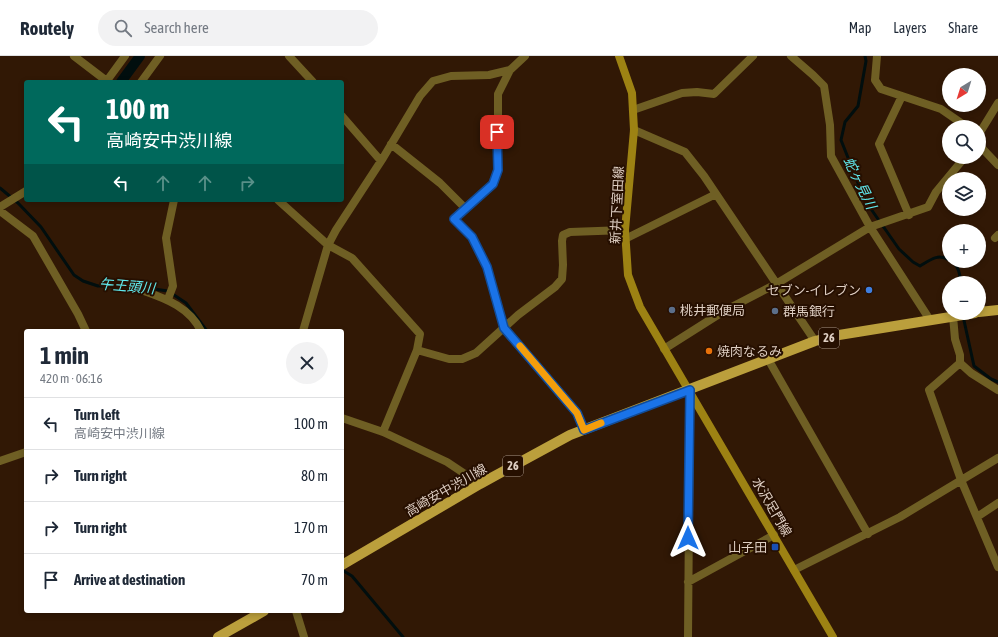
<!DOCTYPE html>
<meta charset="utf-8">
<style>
body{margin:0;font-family:"Asap Condensed","Noto Sans JP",sans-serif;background:#f2f2f3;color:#1f2937;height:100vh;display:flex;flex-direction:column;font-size:15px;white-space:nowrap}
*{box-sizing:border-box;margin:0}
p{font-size:13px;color:#747a83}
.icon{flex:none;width:22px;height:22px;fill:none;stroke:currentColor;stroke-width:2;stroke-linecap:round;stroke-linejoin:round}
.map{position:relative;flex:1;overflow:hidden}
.panel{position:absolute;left:24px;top:273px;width:320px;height:284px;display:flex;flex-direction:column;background:#fff;border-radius:4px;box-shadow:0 2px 6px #0003}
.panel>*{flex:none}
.banner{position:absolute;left:24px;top:24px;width:320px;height:122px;border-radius:4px;box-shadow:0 2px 6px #0003;background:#00695c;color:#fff;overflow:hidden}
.needle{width:26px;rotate:218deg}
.tools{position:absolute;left:942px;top:12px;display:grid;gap:8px}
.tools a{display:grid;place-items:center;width:44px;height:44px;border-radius:50%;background:#fff;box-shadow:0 2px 6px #0003;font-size:20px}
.pin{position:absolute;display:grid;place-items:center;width:34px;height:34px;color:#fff;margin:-17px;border-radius:8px;box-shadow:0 2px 6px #0006}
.me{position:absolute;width:44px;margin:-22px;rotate:0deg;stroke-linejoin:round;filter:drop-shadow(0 0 3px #0008)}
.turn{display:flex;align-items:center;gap:14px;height:84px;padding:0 16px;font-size:18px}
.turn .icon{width:52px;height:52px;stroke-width:2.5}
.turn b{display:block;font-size:28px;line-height:34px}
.lanes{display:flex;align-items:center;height:38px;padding:0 16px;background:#0003;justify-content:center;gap:20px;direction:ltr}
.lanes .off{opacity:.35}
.round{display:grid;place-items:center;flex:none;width:42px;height:42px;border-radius:21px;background:#f2f2f3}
.head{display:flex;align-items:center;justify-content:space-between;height:68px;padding:0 16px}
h1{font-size:24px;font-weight:700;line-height:30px}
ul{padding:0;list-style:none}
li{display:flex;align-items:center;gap:12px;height:52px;padding:0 16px;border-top:1px solid #e0e1e3}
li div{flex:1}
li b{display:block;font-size:15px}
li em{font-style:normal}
header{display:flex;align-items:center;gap:24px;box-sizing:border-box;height:56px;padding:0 20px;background:#fff;border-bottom:1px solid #e0e1e3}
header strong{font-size:19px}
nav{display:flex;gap:22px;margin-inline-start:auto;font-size:14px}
.search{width:280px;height:36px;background:#f2f2f3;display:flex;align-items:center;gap:10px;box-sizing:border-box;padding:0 14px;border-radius:22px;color:#747a83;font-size:15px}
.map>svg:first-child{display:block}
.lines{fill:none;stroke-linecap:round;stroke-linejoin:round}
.stream{stroke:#010e0e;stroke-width:3}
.canal{stroke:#010e0e;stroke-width:10}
.minor{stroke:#6f5f24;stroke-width:8}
.secondary{stroke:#9d8213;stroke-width:8}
.primary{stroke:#bb9f3c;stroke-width:10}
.route-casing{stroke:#114b97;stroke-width:10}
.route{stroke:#1a73e8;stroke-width:7}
.slow{stroke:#f59e0b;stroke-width:7}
.shop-dot{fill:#3f7fe0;stroke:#260f00;stroke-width:1.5}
.service-dot{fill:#5c6f8a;stroke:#260f00;stroke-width:1.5}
.food-dot{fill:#e8710a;stroke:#260f00;stroke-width:1.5}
.transit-dot{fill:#1a4fb4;stroke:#260f00;stroke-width:1.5}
.labels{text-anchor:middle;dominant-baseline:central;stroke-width:4;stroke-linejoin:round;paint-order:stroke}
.shield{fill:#260f00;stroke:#a79588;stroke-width:1}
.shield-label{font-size:12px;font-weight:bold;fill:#decec2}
.street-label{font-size:13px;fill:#decec2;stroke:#260f00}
.poi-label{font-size:13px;fill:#decec2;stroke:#260f00;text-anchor:start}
.water-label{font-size:14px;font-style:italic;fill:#60e9ed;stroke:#260f00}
</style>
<header>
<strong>Routely</strong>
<div class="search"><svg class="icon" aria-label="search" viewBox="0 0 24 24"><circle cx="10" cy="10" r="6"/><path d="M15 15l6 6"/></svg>Search here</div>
<nav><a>Map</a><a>Layers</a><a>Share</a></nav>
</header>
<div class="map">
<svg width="998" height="581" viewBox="0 0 998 581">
<rect width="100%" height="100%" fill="#311805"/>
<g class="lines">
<path class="stream" d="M865,0L866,5L858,50L845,66L841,84L860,132L871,153L899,193L913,206L920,210C930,204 938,197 949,204
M0,132L18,147L41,171L74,219L83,225L98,230H132L168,235L186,247L207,275
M951,205C958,209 961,219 960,227
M963,260L974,310L991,323L998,326
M342,514L352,520L403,581"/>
<path class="canal" d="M121,26L140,0"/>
<path class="minor" d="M74,0L108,26
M289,0L313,26
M791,0L813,19L824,30L830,69L831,100L870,171L930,264
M877,0L875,24L881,33L941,53L967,71
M510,14L498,38V114L493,128L454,163L472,181L487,211L504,272L577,357L584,373
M106,26L125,0
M141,26L160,0
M902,40L879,88L909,159
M633,54L682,37L697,36L714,38L753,0
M342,60L381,105
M634,74L685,96L704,120L815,285
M979,78L998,47
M391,88L440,127L465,152
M979,89L998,109
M278,144L328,189L352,202L420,278L417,294L383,376
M0,151L26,135
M0,155L33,180L78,258L86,275
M995,182L998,179
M625,183L716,138
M144,235C167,243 190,252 201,275
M168,243L173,230L166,182L174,144
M953,260L955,283L960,299V307L971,317L998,334
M303,275L328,189L336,174L383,102L420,40L433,25L451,20L489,19L510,14L525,0
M664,293L724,255L776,228L870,171L928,151L936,136L965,101
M417,294L449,303H462L476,297L518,259L555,231L562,223L563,209L562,185L563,179L570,176L625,174
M768,303L868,478
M960,307L929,334L961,424L998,511
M342,362L383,376L447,406L480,428
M0,405L26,396
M977,461L998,447
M794,514L900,461L998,402
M688,526L774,479
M296,555L304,581
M688,581L690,334"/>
<path class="secondary" d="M619,0L632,37L634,74L625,174L628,219L640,251L833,581"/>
<path class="primary" d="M979,256L998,254
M342,509L480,428L570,379L815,285L839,279L975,257
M218,581L264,555"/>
</g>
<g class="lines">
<defs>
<path id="route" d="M497,76L498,114L493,128L454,163L472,181L487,211L504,272L577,357L584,374L690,334L688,482"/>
</defs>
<use href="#route" class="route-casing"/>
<use href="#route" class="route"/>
<path class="slow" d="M520,290L577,357L584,374L601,367"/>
</g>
<circle class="shop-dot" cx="869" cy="234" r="4"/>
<g class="service-dot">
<circle cx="672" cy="254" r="4"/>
<circle cx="775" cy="255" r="4"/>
</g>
<circle class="food-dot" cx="709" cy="295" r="4"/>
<rect class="transit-dot" x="771" y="487" width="8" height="8" rx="2"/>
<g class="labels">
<g class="shield">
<rect x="819" y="272" width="20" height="20" rx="3"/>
<rect x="503" y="400" width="20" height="20" rx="3"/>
</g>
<g class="shield-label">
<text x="829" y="282">26</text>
<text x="513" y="410">26</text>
</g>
<g class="street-label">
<text transform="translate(617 149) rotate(-87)">新井下室田線</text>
<text transform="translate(446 434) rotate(-30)">高崎安中渋川線</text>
<text transform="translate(772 451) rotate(60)">水沢足門線</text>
</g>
<g class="poi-label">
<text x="861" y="234" text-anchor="end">セブン-イレブン</text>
<text x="680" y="254">桃井郵便局</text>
<text x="783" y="255">群馬銀行</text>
<text x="717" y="295">焼肉なるみ</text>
<text x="767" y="491" text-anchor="end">山子田</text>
</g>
<g class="water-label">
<text transform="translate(860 127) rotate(64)">蛇ヶ見川</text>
<text transform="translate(127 230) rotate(5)">午王頭川</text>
</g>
</g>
</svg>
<div class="tools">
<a><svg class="needle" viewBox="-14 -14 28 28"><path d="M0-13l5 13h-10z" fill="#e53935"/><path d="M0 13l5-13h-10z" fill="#747a83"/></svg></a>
<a><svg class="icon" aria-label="search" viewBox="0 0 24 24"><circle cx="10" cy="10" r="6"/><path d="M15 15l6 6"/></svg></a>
<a><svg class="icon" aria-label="layers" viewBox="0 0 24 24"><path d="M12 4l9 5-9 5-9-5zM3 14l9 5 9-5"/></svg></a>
<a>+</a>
<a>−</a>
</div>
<div class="pin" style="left:497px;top:76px;background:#d93025"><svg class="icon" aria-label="arrive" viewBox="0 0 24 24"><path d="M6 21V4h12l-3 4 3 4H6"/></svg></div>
<svg class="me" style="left:688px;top:482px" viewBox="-20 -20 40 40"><path d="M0-17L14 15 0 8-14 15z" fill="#1a73e8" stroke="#fff" stroke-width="4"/></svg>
<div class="banner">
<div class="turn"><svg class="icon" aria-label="left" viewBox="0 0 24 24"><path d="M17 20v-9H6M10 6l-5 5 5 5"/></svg><div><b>100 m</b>高崎安中渋川線</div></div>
<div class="lanes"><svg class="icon" aria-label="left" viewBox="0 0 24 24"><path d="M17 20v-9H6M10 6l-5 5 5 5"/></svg><svg class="icon off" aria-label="ahead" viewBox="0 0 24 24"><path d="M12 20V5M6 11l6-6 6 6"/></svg><svg class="icon off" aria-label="ahead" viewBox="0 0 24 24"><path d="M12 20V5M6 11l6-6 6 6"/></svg><svg class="icon off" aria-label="right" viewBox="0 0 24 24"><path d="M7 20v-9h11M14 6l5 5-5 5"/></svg></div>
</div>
<section class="panel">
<div class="head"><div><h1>1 min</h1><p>420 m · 06:16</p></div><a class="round"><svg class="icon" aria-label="close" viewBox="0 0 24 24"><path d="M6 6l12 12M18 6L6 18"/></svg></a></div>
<ul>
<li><svg class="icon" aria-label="left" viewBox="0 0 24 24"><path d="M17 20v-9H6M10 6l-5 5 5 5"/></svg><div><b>Turn left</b><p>高崎安中渋川線</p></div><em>100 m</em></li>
<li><svg class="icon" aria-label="right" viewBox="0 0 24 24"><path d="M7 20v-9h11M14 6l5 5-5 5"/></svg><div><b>Turn right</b></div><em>80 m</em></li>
<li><svg class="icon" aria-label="right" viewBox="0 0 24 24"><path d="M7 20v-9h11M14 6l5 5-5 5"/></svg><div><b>Turn right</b></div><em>170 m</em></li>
<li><svg class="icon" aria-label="arrive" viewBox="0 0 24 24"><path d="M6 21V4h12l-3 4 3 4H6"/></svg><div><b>Arrive at destination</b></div><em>70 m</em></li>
</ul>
</section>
</div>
